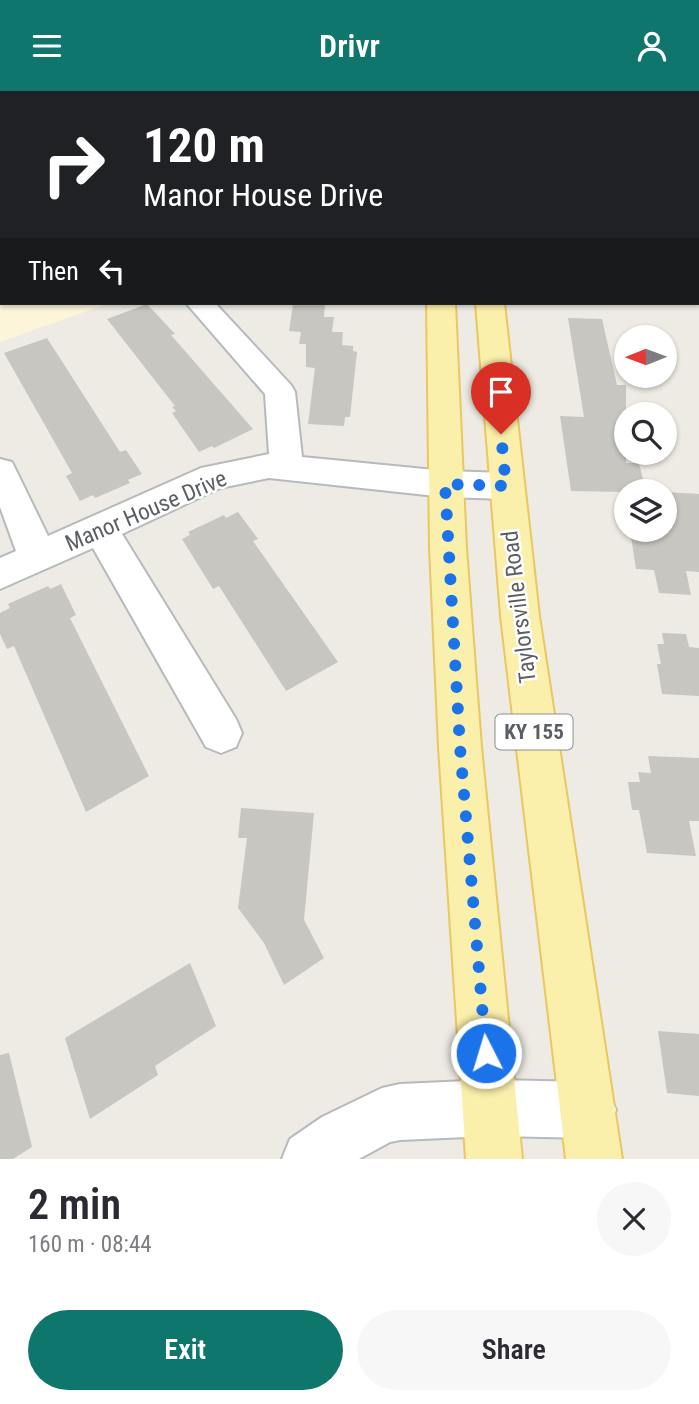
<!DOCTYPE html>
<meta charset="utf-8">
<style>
body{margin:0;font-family:"Roboto Condensed",sans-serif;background:#f7f7f7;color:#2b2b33;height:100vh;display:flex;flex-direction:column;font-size:26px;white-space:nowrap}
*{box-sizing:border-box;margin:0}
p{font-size:23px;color:#7c7c81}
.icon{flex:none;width:38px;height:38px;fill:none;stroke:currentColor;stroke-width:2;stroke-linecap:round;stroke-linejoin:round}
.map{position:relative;height:1068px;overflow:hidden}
.sheet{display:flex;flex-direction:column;background:#fff;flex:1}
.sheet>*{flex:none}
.top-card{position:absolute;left:0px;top:0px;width:700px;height:214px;box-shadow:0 2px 5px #0004;background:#202124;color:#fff;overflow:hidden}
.needle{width:46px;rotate:269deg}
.fabs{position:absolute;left:614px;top:234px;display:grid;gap:14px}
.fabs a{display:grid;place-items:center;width:63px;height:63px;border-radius:50%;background:#fff;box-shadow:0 2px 5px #0004;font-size:35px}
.pin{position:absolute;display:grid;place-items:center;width:60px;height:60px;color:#fff;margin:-72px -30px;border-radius:50% 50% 50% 0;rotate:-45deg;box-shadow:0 0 7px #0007}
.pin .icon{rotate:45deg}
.me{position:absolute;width:77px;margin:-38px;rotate:355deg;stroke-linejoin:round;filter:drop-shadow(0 0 5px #0008)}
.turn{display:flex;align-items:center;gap:24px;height:147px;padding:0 28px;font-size:32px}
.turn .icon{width:91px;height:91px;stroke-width:2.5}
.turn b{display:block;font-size:49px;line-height:60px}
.then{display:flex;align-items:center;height:66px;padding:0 28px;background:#0003;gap:14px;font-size:26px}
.round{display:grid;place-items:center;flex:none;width:74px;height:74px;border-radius:37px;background:#f7f7f7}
.summary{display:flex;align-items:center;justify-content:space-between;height:119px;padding:0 28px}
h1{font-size:42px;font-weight:600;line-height:52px}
.primary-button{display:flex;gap:14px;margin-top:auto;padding:14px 28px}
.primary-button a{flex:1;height:80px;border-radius:42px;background:#0f766e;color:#fff;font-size:28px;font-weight:600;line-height:80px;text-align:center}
.primary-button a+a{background:#f7f7f7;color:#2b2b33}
header{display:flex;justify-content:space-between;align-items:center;height:91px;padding:0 28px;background:#0f766e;color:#fff;font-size:32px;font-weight:600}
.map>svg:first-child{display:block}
.commercial{fill:#fcf5da}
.building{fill:#c8c6c0}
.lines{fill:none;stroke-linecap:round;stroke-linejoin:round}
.minor-casing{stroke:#b6b9bd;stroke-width:4}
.major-casing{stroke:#eac760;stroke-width:4}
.minor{fill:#fff;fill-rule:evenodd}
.major{fill:#fbf0ab;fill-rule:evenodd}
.route{stroke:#1a73e8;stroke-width:12;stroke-dasharray:0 21.6}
.labels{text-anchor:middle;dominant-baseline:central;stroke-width:5;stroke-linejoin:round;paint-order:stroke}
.shield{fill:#fff;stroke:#8c8f92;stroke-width:2}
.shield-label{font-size:21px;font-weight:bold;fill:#5b5f63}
.street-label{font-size:23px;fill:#5b5f63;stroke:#fff}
</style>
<header><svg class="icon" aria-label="menu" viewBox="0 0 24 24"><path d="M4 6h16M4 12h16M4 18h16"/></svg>Drivr<svg class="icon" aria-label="person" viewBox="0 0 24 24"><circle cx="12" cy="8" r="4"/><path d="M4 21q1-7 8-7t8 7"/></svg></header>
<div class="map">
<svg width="699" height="1068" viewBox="0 0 699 1068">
<rect width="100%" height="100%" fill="#edebe3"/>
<path class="commercial" d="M0,72L2,212H110L0,251Z"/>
<path class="building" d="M147,213L175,243L171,244L253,338L214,357L212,355L199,361L172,322L176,320L172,316L175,315L107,228Z
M293,213H325L324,226H334L332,241H343L342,254L353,255V260L357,261L350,326H345L344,335L308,333L315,277L306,276V253H299L301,241L289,240Z
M568,227L602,228L617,294H626V372H639L646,400L654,401H626V418L624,401L571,400L560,325L584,326Z
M47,247L120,361L126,359L142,383L128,389L130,392L95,407L93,404L80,410L66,385L72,382L4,262Z
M665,401L699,403V481L686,480L691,504L659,502L654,479L636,478L630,439H665Z
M238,421L258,448L253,450L338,571L286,600L219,495L213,498L182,448L190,444L188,441L224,424L226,427Z
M61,493L76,524L70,527L149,685L86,721L14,555L7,558L0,543V522L10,517L8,513L48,495L50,498Z
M662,542L686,543L689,556L699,557V605L662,603L657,573H661L657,553H664Z
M648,665L699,667V730H689L696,765L647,762L639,719H632L628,691H640L638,681L651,682Z
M241,717L314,722L304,829L324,867L284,894L264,852L238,817L247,747H238Z
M190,872L216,935L155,975L158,984L90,1028L65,947Z
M658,940L699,943V1005L667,1002Z
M9,962L32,1056L13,1068H0V964Z"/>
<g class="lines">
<defs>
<path id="minor" d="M0,0H22L2,2V7Z
M188,0H210L211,2H189Z
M698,6H699V18H698Z
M698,42H699V57L698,56Z
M0,85H2V99H0Z
M698,100H699V114H698Z
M0,123H2V140H0Z
M0,184H2V200H0Z
M186,212H215L291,294L295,301L302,366L445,380L506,382L518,386L523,395L518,404L506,408L445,406L269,387L220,397L122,443L236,628L242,642L236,656L221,662L206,656L93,457L0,498V467L16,460L0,416V368L12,371L48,445L201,377L269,363L265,303Z
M490,989L588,991L607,1000L616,1019L607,1038L588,1047L490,1045L400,1049L390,1051L359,1068H282L290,1048L322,1026L382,997L400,993Z"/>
<path id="major" d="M167,0H191L166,2Z
M429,0H449V2H429Z
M465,0H485V2H465Z
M0,46H2V60H0Z
M427,212H455L466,457L481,656L522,1068H466L439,656L430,457Z
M476,212H504L539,525L622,1068H566L501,525Z"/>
</defs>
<use href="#minor" class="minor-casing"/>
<use href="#major" class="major-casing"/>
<use href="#minor" class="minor"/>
<use href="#major" class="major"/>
</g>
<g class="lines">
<path class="route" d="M486,962L460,656L445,393L506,395L501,343"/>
</g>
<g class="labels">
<rect class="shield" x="495.5" y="623.5" width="77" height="35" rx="5"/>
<g class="shield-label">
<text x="534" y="641">KY 155</text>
</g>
<g class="street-label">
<text transform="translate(146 420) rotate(-23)">Manor House Drive</text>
<text transform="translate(519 516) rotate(-97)">Taylorsville Road</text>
</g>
</g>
</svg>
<div class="fabs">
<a><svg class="needle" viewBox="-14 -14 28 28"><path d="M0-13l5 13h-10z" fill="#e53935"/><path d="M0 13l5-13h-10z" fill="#7c7c81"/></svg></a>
<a><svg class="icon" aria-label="search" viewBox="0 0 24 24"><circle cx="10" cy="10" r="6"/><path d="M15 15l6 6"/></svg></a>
<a><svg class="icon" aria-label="layers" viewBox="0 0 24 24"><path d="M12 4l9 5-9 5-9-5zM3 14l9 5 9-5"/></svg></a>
</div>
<div class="pin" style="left:501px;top:343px;background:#d93025"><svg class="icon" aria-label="arrive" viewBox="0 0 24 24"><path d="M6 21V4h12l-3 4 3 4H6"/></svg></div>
<svg class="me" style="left:486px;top:962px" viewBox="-20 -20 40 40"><circle r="17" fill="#1a73e8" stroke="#fff" stroke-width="3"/><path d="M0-11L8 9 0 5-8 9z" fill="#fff"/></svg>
<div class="top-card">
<div class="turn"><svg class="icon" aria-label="right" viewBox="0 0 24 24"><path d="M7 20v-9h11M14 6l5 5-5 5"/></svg><div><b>120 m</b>Manor House Drive</div></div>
<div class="then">Then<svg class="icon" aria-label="left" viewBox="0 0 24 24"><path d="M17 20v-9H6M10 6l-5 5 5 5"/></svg></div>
</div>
</div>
<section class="sheet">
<div class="summary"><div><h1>2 min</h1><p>160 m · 08:44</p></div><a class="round"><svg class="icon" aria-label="close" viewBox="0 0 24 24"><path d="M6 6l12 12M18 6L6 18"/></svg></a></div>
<div class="primary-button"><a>Exit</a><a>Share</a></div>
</section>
